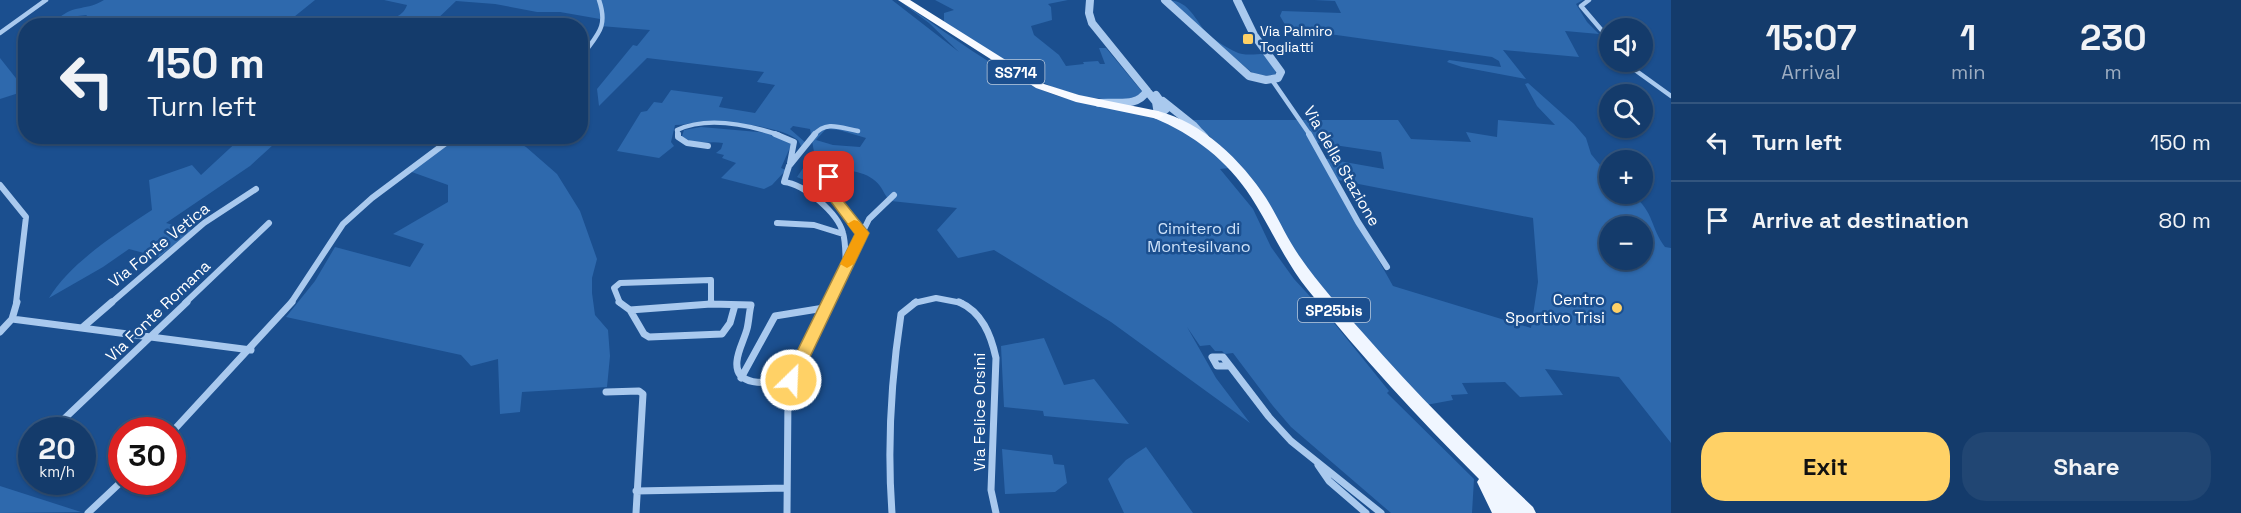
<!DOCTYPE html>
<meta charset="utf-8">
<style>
body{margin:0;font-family:"Space Grotesk",sans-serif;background:#214673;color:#f1f3f6;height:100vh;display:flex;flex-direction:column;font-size:22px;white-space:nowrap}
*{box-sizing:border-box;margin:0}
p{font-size:20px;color:#9dadc1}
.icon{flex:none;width:33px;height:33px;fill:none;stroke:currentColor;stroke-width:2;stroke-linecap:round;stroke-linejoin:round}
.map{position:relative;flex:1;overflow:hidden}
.details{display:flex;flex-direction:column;background:#143b6b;width:570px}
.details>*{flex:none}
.guide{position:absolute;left:18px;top:18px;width:570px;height:126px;border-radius:24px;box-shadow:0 2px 4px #0004,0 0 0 2px #33557e;background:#143b6b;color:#f1f3f6;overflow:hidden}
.tools{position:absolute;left:1599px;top:18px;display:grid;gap:12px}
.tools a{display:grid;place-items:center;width:54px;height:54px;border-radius:50%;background:#143b6b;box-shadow:0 2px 4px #0004,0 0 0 2px #33557e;font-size:30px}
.speed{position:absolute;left:18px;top:417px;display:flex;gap:12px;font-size:30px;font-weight:700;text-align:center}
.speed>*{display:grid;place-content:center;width:78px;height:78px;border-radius:50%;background:#143b6b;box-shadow:0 2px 4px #0004,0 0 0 2px #33557e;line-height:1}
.speed small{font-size:15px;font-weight:400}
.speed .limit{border:9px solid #d22;background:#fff;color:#111}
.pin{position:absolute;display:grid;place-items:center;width:51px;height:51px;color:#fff;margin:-26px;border-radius:12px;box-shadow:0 3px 9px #0006}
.me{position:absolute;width:66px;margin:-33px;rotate:24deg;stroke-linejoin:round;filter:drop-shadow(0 0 4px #0008)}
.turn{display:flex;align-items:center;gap:21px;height:126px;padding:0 30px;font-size:27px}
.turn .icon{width:78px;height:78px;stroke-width:2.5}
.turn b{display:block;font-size:42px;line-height:51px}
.eta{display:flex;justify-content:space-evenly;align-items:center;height:102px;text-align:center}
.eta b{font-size:36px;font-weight:800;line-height:42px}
.button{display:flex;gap:12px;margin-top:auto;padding:12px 30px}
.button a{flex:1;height:69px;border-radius:24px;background:#ffd166;color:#111;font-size:24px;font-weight:800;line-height:69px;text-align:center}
.button a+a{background:#214673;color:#f1f3f6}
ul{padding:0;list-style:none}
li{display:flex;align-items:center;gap:18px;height:78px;padding:0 30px;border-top:2px solid #33557e}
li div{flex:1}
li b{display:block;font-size:22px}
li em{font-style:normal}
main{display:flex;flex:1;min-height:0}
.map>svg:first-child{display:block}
.green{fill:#2e69ad;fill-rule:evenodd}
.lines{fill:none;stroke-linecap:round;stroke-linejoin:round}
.minor-far2{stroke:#a9c9ee;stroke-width:4.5}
.minor-far1{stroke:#a9c9ee;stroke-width:6}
.minor{stroke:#a9c9ee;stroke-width:7}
.tertiary-far1{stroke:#a9c9ee;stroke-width:8}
.tertiary{stroke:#a9c9ee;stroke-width:10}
.primary{fill:#f0f6ff;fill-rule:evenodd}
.trunk{fill:#f8faff;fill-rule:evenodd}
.route{fill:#ffd166;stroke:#a68842;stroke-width:1.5}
.slow{fill:#f59e0b}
.poi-dot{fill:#ffd166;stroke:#1b4f8f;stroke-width:2}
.labels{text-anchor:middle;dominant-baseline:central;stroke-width:5;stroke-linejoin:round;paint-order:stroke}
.far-poi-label{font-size:14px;fill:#fff;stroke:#1b4f8f;text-anchor:start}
.shield{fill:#1b4f8f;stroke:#bbcadd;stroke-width:1.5}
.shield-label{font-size:15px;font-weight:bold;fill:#fff}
.street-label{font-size:16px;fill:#fff;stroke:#1b4f8f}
.park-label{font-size:16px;fill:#cfe3fa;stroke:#1b4f8f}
.poi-label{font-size:16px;fill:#fff;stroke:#1b4f8f;text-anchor:end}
</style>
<main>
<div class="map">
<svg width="1671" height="513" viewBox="0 0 1671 513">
<rect width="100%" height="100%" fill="#1b4f8f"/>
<path class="green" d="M104,0H315L284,25H201L174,17L165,25L79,26L87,15L59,18C75,4 87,11 104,0Z
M384,0H892L959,52L929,23L898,0C944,30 992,69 1042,90C1082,107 1126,107 1166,122C1190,131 1210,151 1229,168L1220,169L1253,209L1271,247L1294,279L1330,318L1389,391L1387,393L1474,479L1472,513H1391L1291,427L1273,406L1233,353L1225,354L1222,351H1215L1210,345L1200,346L1187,327L1216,378L1250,423L1111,322L994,250L958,258L937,230L957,208L891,201C885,197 884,191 880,186C869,171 848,170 831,169C821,179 811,184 797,177L814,152L810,129L793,126L790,129L806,143L799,153L801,146L798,140C779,125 723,121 698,122C690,123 683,125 675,125L671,142L674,146L659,158L617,151L641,112L647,111L654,102L662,103L671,90L723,97L719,107L755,113L775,85L757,82L764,72L647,58L599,106L597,89L633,45L637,46L650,30L600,26V19L560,12H537L495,4L456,1L431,25L378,26C388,19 403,18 407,5ZM826,129L839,130L866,138L860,147L833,145L816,140Z
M935,0H1068L1048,4L1051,7L1052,20L1031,26L1034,35L1059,55L1066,66L1084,64L1083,62L1098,61L1100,64H1105L1099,48H1106L1144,94L1121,101L1085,97L1052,87L1030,76L944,22V13L954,10Z
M1166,0C1188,0 1193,16 1205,31C1211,38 1227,48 1236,52C1243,56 1256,54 1264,54L1276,71L1275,75L1258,76L1250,71Z
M1314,0H1583L1576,4L1587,22L1599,34L1565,31L1579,57L1503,50L1526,79L1462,67L1447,62L1449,60L1501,67L1499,61L1492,57L1287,28L1280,16L1282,11L1341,13L1335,1Z
M0,58L19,82L25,85V91L0,99Z
M1528,83L1574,124L1586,138L1591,154L1609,176L1610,194H1632C1655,213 1650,227 1665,247L1671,248V443L1619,377L1545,369L1563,395L1520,397L1505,382L1462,383L1468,394L1451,395L1453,400L1426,405L1295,256L1243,169L1193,120H1398L1411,139L1471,142L1466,132L1497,137L1498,120L1555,125L1537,106L1525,84ZM1314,142L1381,152L1384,169L1322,158ZM1333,179L1533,218L1538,282L1531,328L1393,286ZM1610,226H1642V260H1610Z
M701,127L771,133L792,143L781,168L786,170L772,185L764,189L721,178L736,163L722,158L724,155L716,153L721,149L723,143C708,140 694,147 682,136L684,130Z
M242,137H273L270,138L273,145L250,166L166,223L192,230L159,257L129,249L103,267L49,298C70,263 117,233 152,210L149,180L192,165L201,175Z
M459,137H508L526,147L557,174L580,211L597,259L592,278V293L595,315L608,330L610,356L607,387L522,392L520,412L500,414L498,359L471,366L461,355L286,317L315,281L335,247L410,267L424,244L393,234L448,202V185L409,171L445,144Z
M1044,338L1064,385L1094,379L1129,424L1044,416L1043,411L1004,407L1001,346Z
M1146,447L1193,513H1124L1108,479L1126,460Z
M1002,449L1052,455L1054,464L1064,465L1067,483L1055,492L1005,494Z
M0,486L81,512L0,513Z"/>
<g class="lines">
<path class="minor-far2" d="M1589,0L1581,6L1610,40
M0,33L46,0
M580,59C596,35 609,29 599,0
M1628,62L1635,70L1671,96
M1272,80L1310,135
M678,135L677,130C707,116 749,125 779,135
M814,135C826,120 841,128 858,131"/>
<path class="minor-far1" d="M678,134V137L687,143L708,146
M775,134L794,142L790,163
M815,134L789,166L784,182C804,184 838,213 843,233C846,243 845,255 846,266
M1309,134L1358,222L1387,267
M0,185L26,217L16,303
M850,190L837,176L826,181L829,192L862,233
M777,223L814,225L843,234
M111,303L204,223L256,189
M185,303L269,223
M291,303L343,224L372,198L455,136
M620,303L614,288L620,283L711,280V303
M828,303L869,219L894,195
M914,303L936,298L962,303"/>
<path class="minor" d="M619,302L630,310L711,304
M711,302V304
M959,302C982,312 991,335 996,358L991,490L996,513
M711,304L751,305C749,313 749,321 747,329C744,340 738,350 737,361C734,390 773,382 791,380
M630,310L644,334L649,337L722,334L730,323L735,305
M12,319L251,350
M83,327L112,302
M0,332L12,319L17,302
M1212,357H1223L1230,366H1217Z
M1230,366L1269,417L1291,441L1381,513
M741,378L775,316L824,308
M606,392L639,391L643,394L636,513
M65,418L187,302
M172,432L292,302
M1318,465L1329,481L1366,513
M636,491L787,488
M88,513L122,481
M787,513L788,396L791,380L829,302
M892,513C887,446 891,380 901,314L916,302"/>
<path class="tertiary-far1" d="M1090,0L1089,13L1092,23L1156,102L1158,115L1166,109L1156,95
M1165,0L1249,76L1266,80L1278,78L1281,72L1254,35L1237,0
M1163,101L1193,125L1202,135
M1099,103C1116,101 1137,108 1147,91"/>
<path class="tertiary" d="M1200,134L1204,138"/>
<path class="primary" d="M1158,111C1202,122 1242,161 1266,198C1278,217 1287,239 1300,257C1319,285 1342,309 1364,334C1417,395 1475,452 1533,507L1536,513H1492L1477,482L1479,479C1419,419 1361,356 1308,290C1284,260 1271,228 1251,197C1228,161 1193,134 1154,118L1152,115L1154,112Z"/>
<path class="trunk" d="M898,0H910L1044,84L1079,95L1158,111L1164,115L1158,119L1076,102L1036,88Z"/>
</g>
<path class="route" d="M829,174L835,177L832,187L869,233L799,380L797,384H785L783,380L855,234L820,187L819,181Z"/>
<path class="slow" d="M854,220L858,221L869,233L854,264L847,268L840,264L855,234L847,224Z"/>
<g class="poi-dot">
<rect x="1242" y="33" width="12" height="12" rx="3"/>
<circle cx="1617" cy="308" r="6"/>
</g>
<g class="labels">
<g class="far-poi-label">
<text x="1260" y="31">Via Palmiro<tspan x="1260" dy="16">Togliatti</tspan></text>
</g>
<g class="shield">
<rect x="987.5" y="60" width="57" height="24" rx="4.5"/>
<rect x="1298" y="298" width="72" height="24" rx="4.5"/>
</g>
<g class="shield-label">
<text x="1016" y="72">SS714</text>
<text x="1334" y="310">SP25bis</text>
</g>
<g class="street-label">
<text transform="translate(1342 166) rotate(60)">Via della Stazione</text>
<text transform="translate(159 245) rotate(-39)">Via Fonte Vetica</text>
<text transform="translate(158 311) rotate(-44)">Via Fonte Romana</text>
<text transform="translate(979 412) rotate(-90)">Via Felice Orsini</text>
</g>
<g class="park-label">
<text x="1199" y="228">Cimitero di<tspan x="1199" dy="18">Montesilvano</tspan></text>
</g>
<g class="poi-label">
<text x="1605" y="299">Centro<tspan x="1605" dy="18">Sportivo Trisi</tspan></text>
</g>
</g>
</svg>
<div class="tools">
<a><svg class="icon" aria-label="sound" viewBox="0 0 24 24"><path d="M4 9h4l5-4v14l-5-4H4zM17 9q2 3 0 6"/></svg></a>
<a><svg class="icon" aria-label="search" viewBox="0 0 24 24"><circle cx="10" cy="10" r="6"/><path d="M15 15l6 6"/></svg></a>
<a>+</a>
<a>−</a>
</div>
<div class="speed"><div>20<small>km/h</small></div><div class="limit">30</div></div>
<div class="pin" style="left:829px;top:177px;background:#d93025"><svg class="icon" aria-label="arrive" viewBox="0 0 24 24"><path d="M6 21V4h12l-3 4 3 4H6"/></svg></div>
<svg class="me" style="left:791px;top:380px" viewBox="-20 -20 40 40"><circle r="17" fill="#ffd166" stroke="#fff" stroke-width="3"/><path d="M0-11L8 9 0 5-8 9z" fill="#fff"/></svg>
<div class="guide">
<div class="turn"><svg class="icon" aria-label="left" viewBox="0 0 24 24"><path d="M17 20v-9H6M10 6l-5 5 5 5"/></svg><div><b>150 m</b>Turn left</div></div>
</div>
</div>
<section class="details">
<div class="eta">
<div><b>15:07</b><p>Arrival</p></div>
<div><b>1</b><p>min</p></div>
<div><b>230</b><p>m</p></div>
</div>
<ul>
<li><svg class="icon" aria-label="left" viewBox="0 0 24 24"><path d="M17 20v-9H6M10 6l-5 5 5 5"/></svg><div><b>Turn left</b></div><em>150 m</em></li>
<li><svg class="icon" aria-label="arrive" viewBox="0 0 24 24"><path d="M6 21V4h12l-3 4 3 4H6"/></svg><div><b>Arrive at destination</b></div><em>80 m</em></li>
</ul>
<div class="button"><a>Exit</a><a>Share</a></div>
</section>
</main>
